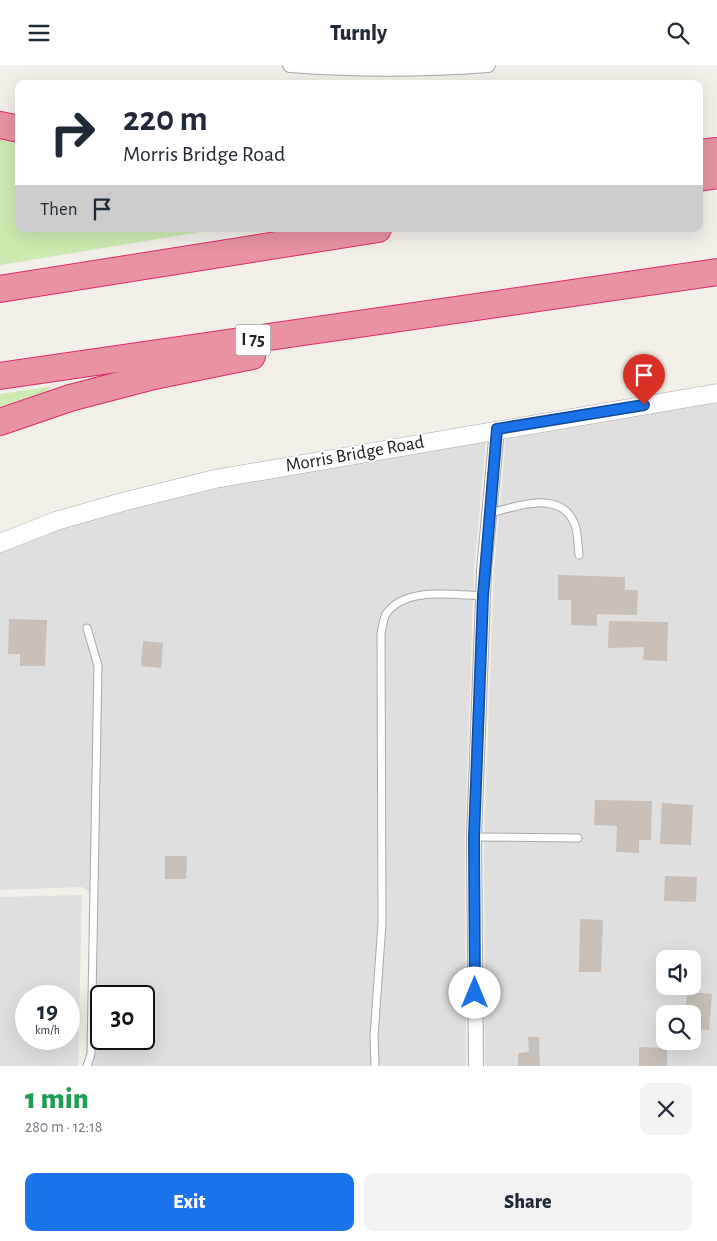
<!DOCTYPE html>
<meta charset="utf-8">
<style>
body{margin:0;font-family:"Alegreya Sans",sans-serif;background:#f2f2f3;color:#1f2937;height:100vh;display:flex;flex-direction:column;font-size:19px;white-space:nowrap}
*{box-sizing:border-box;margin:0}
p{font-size:16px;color:#747a83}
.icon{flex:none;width:28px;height:28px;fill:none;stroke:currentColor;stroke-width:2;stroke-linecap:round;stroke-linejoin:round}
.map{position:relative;height:1001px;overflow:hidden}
.side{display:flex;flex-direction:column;background:#fff;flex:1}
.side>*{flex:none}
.hud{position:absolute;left:15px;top:15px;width:688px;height:152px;border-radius:10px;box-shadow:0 5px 20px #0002;background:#fff;color:#1f2937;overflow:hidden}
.tools{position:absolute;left:656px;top:885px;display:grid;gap:10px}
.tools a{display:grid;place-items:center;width:45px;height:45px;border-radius:10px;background:#fff;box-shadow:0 5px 20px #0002;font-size:25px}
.speed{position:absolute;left:15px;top:920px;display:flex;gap:10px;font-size:25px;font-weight:700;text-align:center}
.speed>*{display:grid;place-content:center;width:65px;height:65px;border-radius:50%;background:#fff;box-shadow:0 5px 20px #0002;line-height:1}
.speed small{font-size:12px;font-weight:400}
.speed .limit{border:2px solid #111;border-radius:8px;background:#fff;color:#111}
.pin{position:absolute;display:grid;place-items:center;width:42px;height:42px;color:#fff;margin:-51px -21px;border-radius:50% 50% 50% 0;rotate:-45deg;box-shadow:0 0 5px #0007}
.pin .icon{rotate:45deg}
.me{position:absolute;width:55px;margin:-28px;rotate:0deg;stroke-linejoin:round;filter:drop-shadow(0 0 4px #0008)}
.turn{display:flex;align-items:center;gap:18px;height:105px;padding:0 25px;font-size:22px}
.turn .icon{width:65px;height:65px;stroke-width:2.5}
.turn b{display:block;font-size:35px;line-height:42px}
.then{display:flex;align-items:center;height:48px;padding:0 25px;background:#0003;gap:10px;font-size:19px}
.round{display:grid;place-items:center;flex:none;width:52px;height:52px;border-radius:10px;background:#f2f2f3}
.headline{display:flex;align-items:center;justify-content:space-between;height:85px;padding:0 25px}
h1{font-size:30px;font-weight:800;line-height:38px;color:#1e9e55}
.button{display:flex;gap:10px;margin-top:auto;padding:10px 25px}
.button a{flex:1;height:58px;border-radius:10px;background:#1a73e8;color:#fff;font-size:20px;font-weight:800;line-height:58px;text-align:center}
.button a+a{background:#f2f2f3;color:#1f2937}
header{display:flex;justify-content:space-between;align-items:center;height:65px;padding:0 25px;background:#fff;font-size:22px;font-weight:800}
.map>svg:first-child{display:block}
.residential{fill:#e0dfdf;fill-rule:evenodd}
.grass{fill:#cdebb0}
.building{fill:#c7bfb8}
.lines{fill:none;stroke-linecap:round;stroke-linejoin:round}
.service-casing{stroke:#a9a9a9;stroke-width:9}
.minor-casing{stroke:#a9a9a9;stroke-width:16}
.tertiary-casing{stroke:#a9a9a9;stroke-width:19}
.motorway-casing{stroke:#dc2a67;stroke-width:28}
.service{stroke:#fff;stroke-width:7}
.minor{stroke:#fff;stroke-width:14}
.tertiary{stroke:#fff;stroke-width:18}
.motorway{stroke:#e892a2;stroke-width:26}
.route-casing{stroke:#114b97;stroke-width:12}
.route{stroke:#1a73e8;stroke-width:9}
.labels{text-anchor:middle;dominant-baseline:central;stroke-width:4;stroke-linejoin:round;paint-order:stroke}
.shield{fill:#fff;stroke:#646464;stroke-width:1}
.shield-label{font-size:18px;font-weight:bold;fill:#222}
.street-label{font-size:19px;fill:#222;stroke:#fff}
</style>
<header><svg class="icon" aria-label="menu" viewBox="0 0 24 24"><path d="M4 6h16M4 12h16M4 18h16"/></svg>Turnly<svg class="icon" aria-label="search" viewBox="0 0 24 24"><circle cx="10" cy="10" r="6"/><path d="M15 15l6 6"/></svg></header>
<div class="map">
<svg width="717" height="1001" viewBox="0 0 717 1001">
<rect width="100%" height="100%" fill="#f2efe9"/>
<path class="residential" d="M717,337V1001H485L484,772L494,506L506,372ZM665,894H692V921H665ZM665,949H692V976H665Z
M486,375L474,505L465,771L466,1001H86L91,830L89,826L82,822L0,825V487L60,464L129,444L217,422ZM101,931H144V974H101Z
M82,830L78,1001H0V832ZM69,931V974H26V931Z"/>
<path class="grass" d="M0,74L19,79V164H218L0,200Z
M49,322V328L0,344V329Z"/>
<path class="building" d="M558,510L625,512V525H638L637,550L597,549V561L571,560V535H558Z
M9,554L47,555L45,601H20V589H8Z
M609,556L668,557L667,596L643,595L644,582L608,583Z
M143,576L163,578L161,603L141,601Z
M595,735L652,736L651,775H639V788L616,787L617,761L594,760Z
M662,738L693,740L691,780L660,779Z
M165,791H187L186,814H165Z
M665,811L697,812L696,837L664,836Z
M580,854L603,855L601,907H579Z
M687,927L712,929L709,965L692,964V949H685Z
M528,972H539L540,1001H518V988L529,987Z
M664,980H667V1001H639V982L664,983Z"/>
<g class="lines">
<defs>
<path id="service" d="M489,448C517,442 561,423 575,460C578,468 578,481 579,490
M87,563L98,601L91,989L87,1001
M474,772L578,773
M375,1001L374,972L382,858L381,568C383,562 383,554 386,549C405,521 454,530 483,531"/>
<path id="minor" d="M290,0C356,5 422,5 488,0
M476,1001L474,772L484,506L497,364"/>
<path id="tertiary" d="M0,478L56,456L126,436L215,414L717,328"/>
<path id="motorway" d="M0,60L19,64
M699,88L717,86
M699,113L717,110
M0,224L378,164
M0,311L717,207
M0,357L70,333L154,311L252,291"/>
</defs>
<use href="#service" class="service-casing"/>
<use href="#minor" class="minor-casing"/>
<use href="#tertiary" class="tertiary-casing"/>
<use href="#motorway" class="motorway-casing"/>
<use href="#service" class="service"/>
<use href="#minor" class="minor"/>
<use href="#tertiary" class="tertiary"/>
<use href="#motorway" class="motorway"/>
</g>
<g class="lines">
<defs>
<path id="route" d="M475,928L474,772L483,531L497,364L644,340"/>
</defs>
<use href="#route" class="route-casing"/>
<use href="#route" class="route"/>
</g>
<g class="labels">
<rect class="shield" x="235.5" y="259.5" width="35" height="31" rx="4"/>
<g class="shield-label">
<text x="253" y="275">I 75</text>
</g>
<g class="street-label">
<text transform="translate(355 389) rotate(-10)">Morris Bridge Road</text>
</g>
</g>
</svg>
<div class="tools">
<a><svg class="icon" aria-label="sound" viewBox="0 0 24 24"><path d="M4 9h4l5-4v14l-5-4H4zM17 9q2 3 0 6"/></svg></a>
<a><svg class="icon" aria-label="search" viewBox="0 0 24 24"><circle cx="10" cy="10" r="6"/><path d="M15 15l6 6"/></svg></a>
</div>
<div class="speed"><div>19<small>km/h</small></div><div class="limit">30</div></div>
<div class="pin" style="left:644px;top:340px;background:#d93025"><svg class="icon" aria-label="arrive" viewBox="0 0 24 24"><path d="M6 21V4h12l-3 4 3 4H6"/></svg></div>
<svg class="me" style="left:475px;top:928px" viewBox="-20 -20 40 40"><circle r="19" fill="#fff"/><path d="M0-13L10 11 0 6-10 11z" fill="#1a73e8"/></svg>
<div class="hud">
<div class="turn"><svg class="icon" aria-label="right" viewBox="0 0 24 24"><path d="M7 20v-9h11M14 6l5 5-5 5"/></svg><div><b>220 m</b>Morris Bridge Road</div></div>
<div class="then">Then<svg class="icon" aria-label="arrive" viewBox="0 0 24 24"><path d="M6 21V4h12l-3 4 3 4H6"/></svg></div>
</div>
</div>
<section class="side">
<div class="headline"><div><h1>1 min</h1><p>280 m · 12:18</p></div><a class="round"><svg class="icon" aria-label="close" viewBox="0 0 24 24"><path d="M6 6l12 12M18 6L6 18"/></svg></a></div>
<div class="button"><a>Exit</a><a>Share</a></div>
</section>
